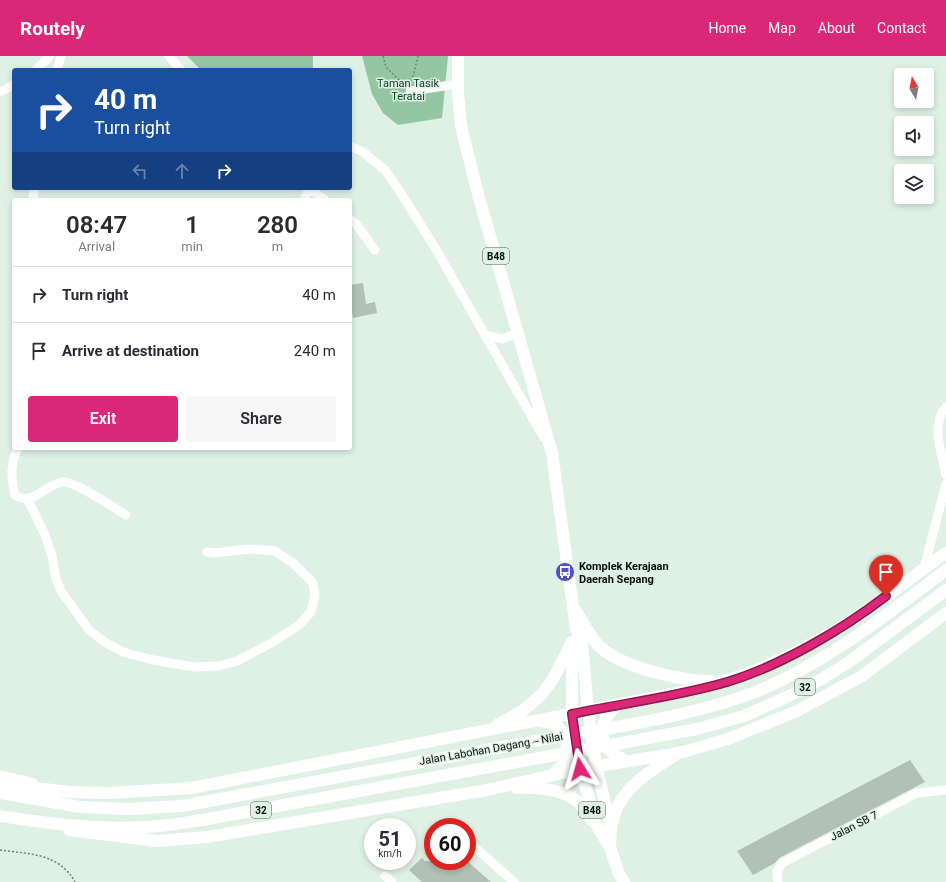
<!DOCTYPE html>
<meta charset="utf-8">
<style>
body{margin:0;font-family:Roboto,sans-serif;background:#f7f7f7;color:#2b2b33;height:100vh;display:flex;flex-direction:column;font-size:15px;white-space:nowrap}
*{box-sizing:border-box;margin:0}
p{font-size:13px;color:#7c7c81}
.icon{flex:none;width:22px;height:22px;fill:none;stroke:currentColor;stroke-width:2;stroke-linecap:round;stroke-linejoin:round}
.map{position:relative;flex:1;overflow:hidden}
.details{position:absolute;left:12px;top:142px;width:340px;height:252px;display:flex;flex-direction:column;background:#fff;border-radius:4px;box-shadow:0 2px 6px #0003}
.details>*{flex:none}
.guide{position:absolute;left:12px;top:12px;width:340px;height:122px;border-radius:4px;box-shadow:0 2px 6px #0003;background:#1a4fa0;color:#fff;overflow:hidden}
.needle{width:26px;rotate:350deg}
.buttons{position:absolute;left:894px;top:12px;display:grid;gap:8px}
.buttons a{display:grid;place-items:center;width:40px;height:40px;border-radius:4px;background:#fff;box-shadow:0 2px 6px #0003;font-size:20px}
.speed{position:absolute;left:364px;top:762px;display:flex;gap:8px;font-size:20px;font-weight:700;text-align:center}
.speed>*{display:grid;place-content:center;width:52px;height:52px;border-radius:50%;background:#fff;box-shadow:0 2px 6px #0003;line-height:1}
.speed small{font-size:10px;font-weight:400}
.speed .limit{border:6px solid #d22;background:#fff;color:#111}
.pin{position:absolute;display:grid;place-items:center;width:34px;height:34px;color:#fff;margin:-41px -17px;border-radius:50% 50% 50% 0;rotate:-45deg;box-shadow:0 0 4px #0007}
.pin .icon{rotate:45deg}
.me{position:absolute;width:44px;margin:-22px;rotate:352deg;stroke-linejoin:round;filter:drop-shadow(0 0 3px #0008)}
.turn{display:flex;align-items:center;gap:14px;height:84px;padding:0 16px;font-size:18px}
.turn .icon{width:52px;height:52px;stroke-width:2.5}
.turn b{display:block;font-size:28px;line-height:34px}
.lanes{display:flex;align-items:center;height:38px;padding:0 16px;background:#0003;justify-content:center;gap:20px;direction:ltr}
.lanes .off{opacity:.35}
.eta{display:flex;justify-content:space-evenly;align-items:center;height:68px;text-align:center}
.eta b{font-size:24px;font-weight:600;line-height:28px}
.action{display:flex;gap:8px;margin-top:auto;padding:8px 16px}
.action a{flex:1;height:46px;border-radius:4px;background:#db2777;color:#fff;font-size:16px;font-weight:600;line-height:46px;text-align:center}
.action a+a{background:#f7f7f7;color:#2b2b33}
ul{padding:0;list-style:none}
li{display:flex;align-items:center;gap:12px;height:56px;padding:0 16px;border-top:1px solid #e1e1e2}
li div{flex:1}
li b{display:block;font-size:15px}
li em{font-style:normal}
header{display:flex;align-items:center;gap:24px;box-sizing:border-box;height:56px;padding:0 20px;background:#db2777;color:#fff}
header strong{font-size:19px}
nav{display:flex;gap:22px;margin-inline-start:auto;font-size:14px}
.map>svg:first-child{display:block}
.green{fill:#95c6a4}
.building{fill:#b1c1b5}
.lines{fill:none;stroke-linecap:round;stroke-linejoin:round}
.path{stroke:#748077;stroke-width:1.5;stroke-dasharray:2 2;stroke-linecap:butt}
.minor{stroke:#fff;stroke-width:9}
.major{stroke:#fff;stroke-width:12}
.route-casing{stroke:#8e194d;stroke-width:10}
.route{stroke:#db2777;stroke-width:7}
.labels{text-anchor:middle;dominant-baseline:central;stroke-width:3;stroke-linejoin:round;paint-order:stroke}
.shield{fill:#dff1e4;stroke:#4a544d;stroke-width:1}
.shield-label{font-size:10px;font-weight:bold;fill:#0a100c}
.park-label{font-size:11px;fill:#003c1d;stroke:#dff1e4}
.poi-label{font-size:11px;font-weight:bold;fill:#0a100c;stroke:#dff1e4;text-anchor:start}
.street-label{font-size:11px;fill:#0a100c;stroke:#dff1e4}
</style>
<header>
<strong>Routely</strong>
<nav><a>Home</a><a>Map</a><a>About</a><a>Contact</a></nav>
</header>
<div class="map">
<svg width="946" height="826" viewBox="0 0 946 826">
<rect width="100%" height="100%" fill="#dff1e4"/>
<path class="green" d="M187,0H313V14H201Z
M362,0H448L442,62L398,69L383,57L372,38Z"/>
<path class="building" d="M363,227L366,248L375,246L377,257L353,262L350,246V229Z
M910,704L925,726L779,802L775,807L753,819L737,795Z
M422,802L425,805H467L491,826H422L409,814Z"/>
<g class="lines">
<path class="path" d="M383,0L386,11L404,29
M412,25L418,0
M0,794C29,798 59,797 75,826"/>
<path class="minor" d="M169,0L181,14
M36,14L50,0
M57,14L61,0
M410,35L458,28
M0,36L14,29
M350,90L363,96L385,114L399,134L437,195L544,382
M309,132L325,144
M33,144L34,132
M304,144L309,132
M350,163L356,168L375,194
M486,279L502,283L518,277
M946,351C930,368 942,398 946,419
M18,392C10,408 11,421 15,439C33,451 45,428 63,426C75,425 114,452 126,459
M28,444L45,479L52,500L56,523L61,535L89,574L106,587L123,596L153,604L194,611L218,610L237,605L273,586L299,569L311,556L315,539L313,527L293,507L275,495L249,493L214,497L207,496
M924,512L946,428
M0,719L34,727
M468,785L514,826
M385,820L392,826
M778,826L777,816L782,807L917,737L946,734"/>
<path class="major" d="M458,0V36L461,70L479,142L552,397L576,573L582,585L588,655L596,710L611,771L610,791
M576,555C583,566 589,579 598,589C619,611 681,625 711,625
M572,587V658L580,713L598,772L610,791L619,818L624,826
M618,649C603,661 596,675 608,692C612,698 621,702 626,705
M541,665L557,669L565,680L568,696L564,708L553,718
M497,669L524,654L542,638L553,623L572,586
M0,728L70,736L108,737L192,732L697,633C762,617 820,587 875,549C899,532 922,513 946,497
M517,732C537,731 561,733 577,745C583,750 588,759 592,765
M0,737L80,751L129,753L182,750C299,729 417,707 535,685C608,672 688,662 758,635C827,606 886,559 946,514
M0,760C48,768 111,775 159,770C173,769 188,766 202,764L697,673L744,660L789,640L820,624L849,606L946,534
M611,771C613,764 615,756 618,750C629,727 654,713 674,700
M69,774L157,785L207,781L487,734L580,713L679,697L728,683L797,655L862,620L946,557"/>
</g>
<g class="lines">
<defs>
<path id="route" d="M580,713L572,658C623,647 676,641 727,626C780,610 842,574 886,540"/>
</defs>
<use href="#route" class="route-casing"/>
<use href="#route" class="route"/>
</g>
<defs>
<symbol id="bus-disc" viewBox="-11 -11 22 22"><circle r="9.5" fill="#534ec5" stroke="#dff1e4"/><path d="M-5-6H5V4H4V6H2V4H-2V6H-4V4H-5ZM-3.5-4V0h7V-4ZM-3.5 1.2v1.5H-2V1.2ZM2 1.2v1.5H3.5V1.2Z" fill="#fff"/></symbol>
</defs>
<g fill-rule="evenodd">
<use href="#bus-disc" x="554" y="505" width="22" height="22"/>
</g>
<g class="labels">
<g class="shield">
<rect x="483" y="192" width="26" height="16" rx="3"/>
<rect x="795" y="623" width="20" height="16" rx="3"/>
<rect x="251" y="746" width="20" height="16" rx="3"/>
<rect x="579" y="746" width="26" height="16" rx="3"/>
</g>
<g class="shield-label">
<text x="496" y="200">B48</text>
<text x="805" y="631">32</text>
<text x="261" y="754">32</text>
<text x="592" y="754">B48</text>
</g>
<g class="park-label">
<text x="408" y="27">Taman Tasik<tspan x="408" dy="13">Teratai</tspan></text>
</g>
<g class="poi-label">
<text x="579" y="510">Komplek Kerajaan<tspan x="579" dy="13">Daerah Sepang</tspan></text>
</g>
<g class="street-label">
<text transform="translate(491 693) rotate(-10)">Jalan Labohan Dagang ‒ Nilai</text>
<text transform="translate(854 770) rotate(-27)">Jalan SB 7</text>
</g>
</g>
</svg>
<div class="buttons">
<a><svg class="needle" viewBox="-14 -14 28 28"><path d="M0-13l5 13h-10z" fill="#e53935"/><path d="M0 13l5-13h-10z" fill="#7c7c81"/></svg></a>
<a><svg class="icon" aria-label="sound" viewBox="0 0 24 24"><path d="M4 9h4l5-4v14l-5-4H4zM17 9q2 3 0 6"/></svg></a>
<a><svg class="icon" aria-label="layers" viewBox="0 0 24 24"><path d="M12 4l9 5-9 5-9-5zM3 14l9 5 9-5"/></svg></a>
</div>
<div class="speed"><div>51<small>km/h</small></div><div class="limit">60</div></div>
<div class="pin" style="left:886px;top:540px;background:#d93025"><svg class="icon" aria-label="arrive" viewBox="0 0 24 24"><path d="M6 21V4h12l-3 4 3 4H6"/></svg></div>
<svg class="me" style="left:580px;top:713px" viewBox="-20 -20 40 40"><path d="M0-17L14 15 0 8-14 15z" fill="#db2777" stroke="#fff" stroke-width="4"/></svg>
<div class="guide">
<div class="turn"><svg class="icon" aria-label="right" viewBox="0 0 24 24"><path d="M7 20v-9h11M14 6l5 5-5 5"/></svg><div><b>40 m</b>Turn right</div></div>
<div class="lanes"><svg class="icon off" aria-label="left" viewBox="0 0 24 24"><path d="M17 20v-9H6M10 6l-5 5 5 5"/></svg><svg class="icon off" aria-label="ahead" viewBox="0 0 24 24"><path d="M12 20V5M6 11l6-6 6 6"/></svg><svg class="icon" aria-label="right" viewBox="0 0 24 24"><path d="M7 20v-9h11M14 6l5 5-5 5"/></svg></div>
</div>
<section class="details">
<div class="eta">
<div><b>08:47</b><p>Arrival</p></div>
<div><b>1</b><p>min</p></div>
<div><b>280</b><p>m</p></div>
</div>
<ul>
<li><svg class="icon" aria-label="right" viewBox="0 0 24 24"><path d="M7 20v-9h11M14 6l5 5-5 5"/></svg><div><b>Turn right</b></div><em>40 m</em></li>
<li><svg class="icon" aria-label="arrive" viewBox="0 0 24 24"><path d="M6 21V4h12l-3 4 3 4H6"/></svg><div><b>Arrive at destination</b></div><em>240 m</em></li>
</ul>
<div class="action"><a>Exit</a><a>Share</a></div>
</section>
</div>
